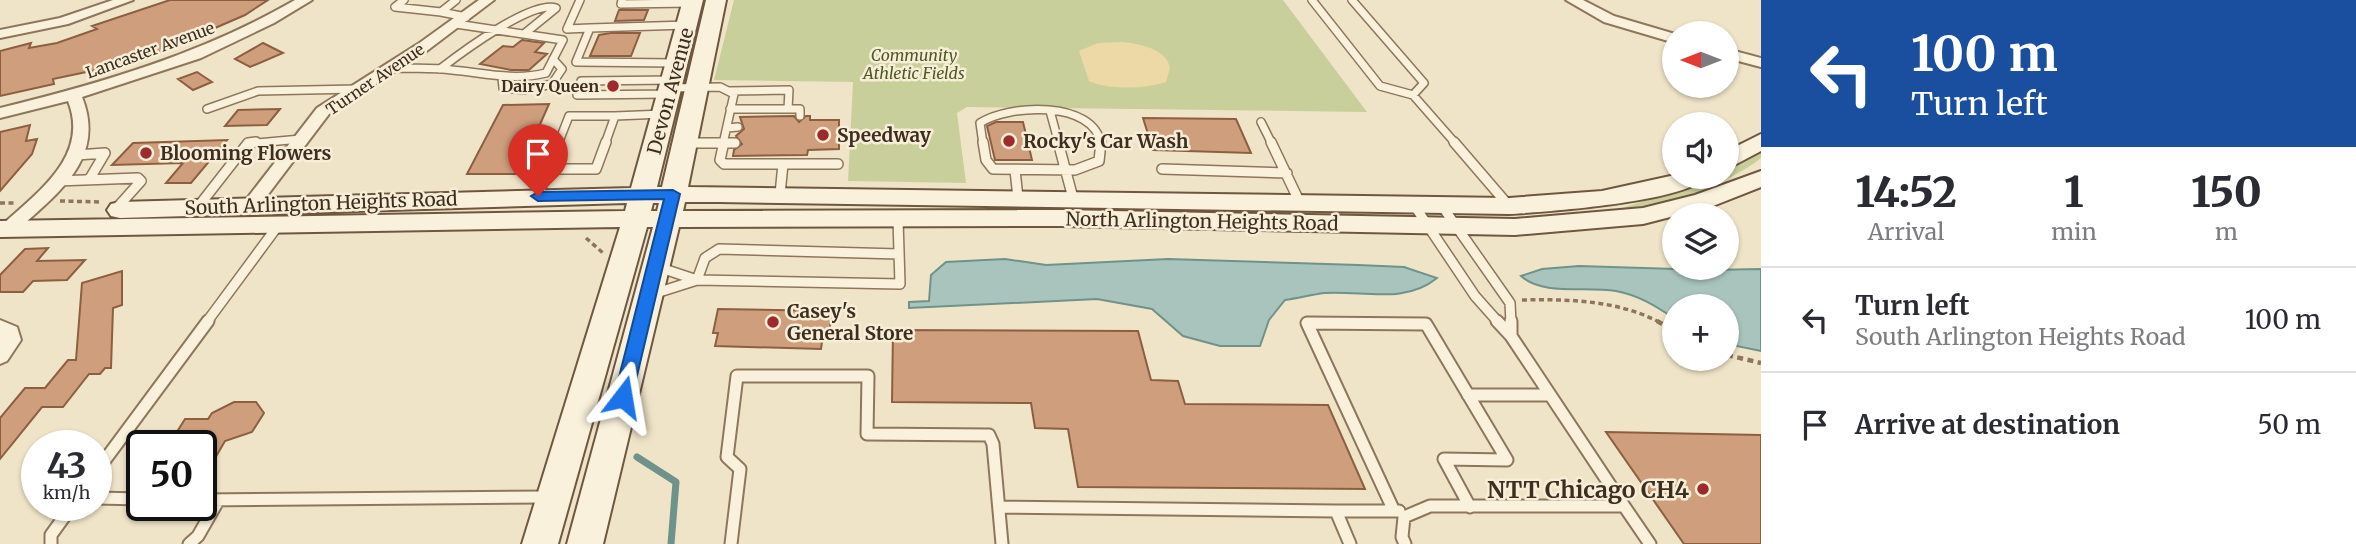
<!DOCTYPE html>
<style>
body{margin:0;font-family:Merriweather,serif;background:#f2f2f3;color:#2b2b33;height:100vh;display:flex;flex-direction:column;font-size:26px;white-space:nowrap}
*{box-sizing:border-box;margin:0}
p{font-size:23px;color:#7c7c81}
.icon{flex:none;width:38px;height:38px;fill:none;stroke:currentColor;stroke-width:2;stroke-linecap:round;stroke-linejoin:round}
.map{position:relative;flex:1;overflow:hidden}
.panel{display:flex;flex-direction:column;background:#fff;width:595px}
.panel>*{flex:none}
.hud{background:#1a4fa0;color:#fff;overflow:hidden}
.needle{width:46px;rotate:270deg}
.controls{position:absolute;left:1662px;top:21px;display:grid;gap:14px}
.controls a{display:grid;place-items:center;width:77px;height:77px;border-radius:50%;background:#fff;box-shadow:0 2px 5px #0004;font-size:35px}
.speed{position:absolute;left:21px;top:430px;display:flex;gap:14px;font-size:35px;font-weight:700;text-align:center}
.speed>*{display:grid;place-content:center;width:91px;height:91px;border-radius:50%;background:#fff;box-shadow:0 2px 5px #0004;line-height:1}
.speed small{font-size:18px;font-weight:400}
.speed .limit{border:4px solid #111;border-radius:10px;background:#fff;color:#111}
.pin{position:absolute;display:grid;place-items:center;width:60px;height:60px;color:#fff;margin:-72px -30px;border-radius:50% 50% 50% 0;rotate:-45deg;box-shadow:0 0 7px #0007}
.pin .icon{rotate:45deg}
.me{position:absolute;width:77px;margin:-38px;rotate:14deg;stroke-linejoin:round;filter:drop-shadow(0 0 5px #0008)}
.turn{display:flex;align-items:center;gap:24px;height:147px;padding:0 35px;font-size:32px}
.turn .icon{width:91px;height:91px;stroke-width:2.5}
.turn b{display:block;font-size:49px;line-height:60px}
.eta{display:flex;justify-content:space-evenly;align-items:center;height:119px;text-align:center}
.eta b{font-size:42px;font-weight:800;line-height:49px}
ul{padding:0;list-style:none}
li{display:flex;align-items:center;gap:21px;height:105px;padding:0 35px;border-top:2px solid #e1e1e2}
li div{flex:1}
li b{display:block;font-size:26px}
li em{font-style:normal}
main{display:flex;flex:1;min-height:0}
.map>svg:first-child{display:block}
.green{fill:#c9cf9b}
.sand{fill:#ecd9a5}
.water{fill:#a9c4bc;stroke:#6f938a;stroke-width:2}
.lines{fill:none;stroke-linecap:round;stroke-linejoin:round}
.stream{stroke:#6f938a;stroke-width:7}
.building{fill:#cf9f7d;stroke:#8d5f41;stroke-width:2}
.service-far2-casing{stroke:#8d765c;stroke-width:10}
.service-far1-casing{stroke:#8d765c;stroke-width:12}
.service-casing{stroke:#8d765c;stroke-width:15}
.minor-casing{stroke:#8d765c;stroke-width:4}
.secondary-casing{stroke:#6f573f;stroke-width:4}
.path-far1{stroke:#8d765c;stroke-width:3.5;stroke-dasharray:5 3.5;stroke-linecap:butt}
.path{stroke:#8d765c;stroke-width:4.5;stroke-dasharray:6 4.5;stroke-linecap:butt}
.service-far2{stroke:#faf1dc;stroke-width:7}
.service-far1{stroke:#faf1dc;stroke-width:9}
.service{stroke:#faf1dc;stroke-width:11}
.minor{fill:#faf1dc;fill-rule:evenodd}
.secondary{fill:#faf1dc;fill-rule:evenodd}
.route{fill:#1a73e8;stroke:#114b97;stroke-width:2}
.poi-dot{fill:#9e2a2b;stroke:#f7eed8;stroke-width:2.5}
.labels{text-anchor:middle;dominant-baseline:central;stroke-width:5;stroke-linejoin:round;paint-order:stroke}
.far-street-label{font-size:16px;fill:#3d2e20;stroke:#f7eed8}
.far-park-label{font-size:16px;font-style:italic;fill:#4d5a26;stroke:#f7eed8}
.far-poi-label{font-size:16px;font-weight:bold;fill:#3d2e20;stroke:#f7eed8;text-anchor:end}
.street-label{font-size:19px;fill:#3d2e20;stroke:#f7eed8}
.poi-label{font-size:19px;font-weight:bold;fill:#3d2e20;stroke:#f7eed8;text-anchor:start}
.near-poi-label{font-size:23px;font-weight:bold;fill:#3d2e20;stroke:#f7eed8;text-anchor:end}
</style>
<main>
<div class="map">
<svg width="1761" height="544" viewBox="0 0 1761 544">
<rect width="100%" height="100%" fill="#f0e4c8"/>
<path class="green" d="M734,0H1283L1367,112L967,107L957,113L966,183L848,181L853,82L714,80Z
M1761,153V158C1732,182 1653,216 1616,210L1717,177H1727V172Z"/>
<path class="sand" d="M1122,42C1139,44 1166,48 1170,68L1166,82C1145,89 1109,90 1089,81L1079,51L1098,43Z"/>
<path class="water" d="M1005,259L1046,265L1168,259L1358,265L1404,267L1437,278C1404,305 1362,290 1324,293C1311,295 1298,298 1285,300L1269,320L1260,346H1220L1183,336L1152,309L1097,299L909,308V302L929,301L931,275L946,262Z
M1579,266L1708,270L1761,269V351L1727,344V306H1675V319C1656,306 1638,295 1616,291C1586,286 1543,296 1521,276L1542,269Z"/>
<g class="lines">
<path class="stream" d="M637,457L676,482L671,544"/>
</g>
<path class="building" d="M170,0H268L245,15L162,51L96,70L53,79L54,84L0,96V51L31,43L29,48L57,43L97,29L92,26Z
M619,10H648L644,20L615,21Z
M611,33H640L631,56H590L599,35Z
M522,40L544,43L535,52L547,54L529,70H511L480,64L503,46L513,47Z
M263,43L283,53L250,67L235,59Z
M197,72L212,82L193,90L178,79Z
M549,104L518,174H467L503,105Z
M280,109L267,125L225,126L238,110Z
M794,116L799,122L806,116H810V120H839V149L808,150L807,155L733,156L734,150L742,144L736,136L744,129L740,117Z
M1143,118L1236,119L1251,153L1153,150Z
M996,122H1023L1032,160H995L987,126Z
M30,125L26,141L37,139L32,154L0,191V132Z
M227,140L191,183H166L183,163L112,165L133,143Z
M48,248L37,261L85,260L67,280L33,281L23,292H0V275L25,249Z
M122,271V305L113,308L111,368H105L100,374H89L63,407H42L0,459V418L25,388H45L68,360H76L82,283Z
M718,309L832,311L829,335H823L821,349L715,346L718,333H713Z
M893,330L1138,331L1151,380L1178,381L1185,404L1328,405L1365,489L1078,487L1068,429L1035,428L1031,403L892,402Z
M234,402H256L264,413L252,432L225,441L214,460H201V446H168L185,419H208L212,413Z
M1606,432L1761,435V544H1684Z"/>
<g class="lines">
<defs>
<path id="service-far2" d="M404,0L395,7L441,12
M456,0L441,12L466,17
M580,0L567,29L590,28
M622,0L621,4L692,3
M1312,0L1380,86L1413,95L1456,144
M1352,0L1424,83L1413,95
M676,63L576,62L590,28L687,25
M391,68C411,69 432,67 452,70C484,73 514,81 546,73L563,40L456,24
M440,69C462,52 532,0 556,8L524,34
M502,78L503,88L524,90L552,84L562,69L553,59
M671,88L720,87L734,94L723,144
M729,91L789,90L788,109H730
M669,94L577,95L581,81L673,80
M207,109L258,91L357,89
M788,109H800V116
M1050,111L1059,144
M615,116L663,114
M1261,122L1272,144
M727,128L738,127
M686,143H735
M247,144L301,139
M558,144L569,116H615L605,144
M983,144L980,123C1009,104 1094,100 1101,144"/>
<path id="service-far1" d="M724,142L720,160L724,164H783L780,194
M983,142L986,160L993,169L1075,170L1099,161L1101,142
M1058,142L1073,198
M1271,142L1300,203
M1454,142L1509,206
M686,143H735
M77,155L105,153L89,180
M783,164H838
M548,169H596L606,142
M548,169L559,142
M1162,169L1287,173
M1015,170L1018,198
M57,181L138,178L141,181L115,210
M538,196L548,169
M1414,205L1475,296L1499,323
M1442,206L1510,303L1511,323
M198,207L248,143L256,142
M658,267L697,280
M697,280L705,258L719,249L899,254
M653,294L697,280L900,284L898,219
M206,323L277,227"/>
<path id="service" d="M1511,321V336
M1468,395H1550
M96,472L208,321
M96,498L142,499
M201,500L547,497
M1624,506L1650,544
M999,507L1336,511L1350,544
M1336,511H1399
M1394,511L1307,323L1426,324L1507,460L1444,459L1470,507
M51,544V535L72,506
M189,544L198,536L218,501
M731,544L740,469L727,457L737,376H868L867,434L989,435L993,444L1002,544
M1405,544L1402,537L1404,517L1430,506H1624L1511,336L1497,321"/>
<path id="minor" d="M113,0H133L68,24L0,38V30L60,18Z
M295,0H312L274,23L201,58L82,97C107,160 56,194 14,233H2V225C38,192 90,156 68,101L0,118V108C103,83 203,53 295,0Z
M479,0H494L428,50L329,114L257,209H245L242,205L245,201L317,108L418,44Z
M1566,0H1583L1614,16L1675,34V43L1604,22Z
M1727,49L1761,58V67L1727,58Z
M0,320L17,327L21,340L7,361L0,364Z"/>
<path id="secondary" d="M683,0H703L657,187H662L706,0H726L688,187L1509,198L1602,191L1675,175L1705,177C1688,202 1543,212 1509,214L719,202H685L683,211L1062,210L1515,219L1643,208L1695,195L1761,171V187L1713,206L1643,224L1515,235L1062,226L679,227L603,544H567L653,227H647L558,544H522L620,227L0,237V221L625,211L627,203L120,218L111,216L107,210L111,204L120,202L631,188ZM653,203H659L657,211H651Z
M1761,134V151L1727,169V151Z"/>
</defs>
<use href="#service-far2" class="service-far2-casing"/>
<use href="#service-far1" class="service-far1-casing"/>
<use href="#service" class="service-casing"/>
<use href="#minor" class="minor-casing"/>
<use href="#secondary" class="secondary-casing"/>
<path class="path-far1" d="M60,201L101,202
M0,203H14
M586,238L603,253
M1522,300C1569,299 1618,300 1661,323"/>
<path class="path" d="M1657,321L1675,331
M1727,355L1761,363"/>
<use href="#service-far2" class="service-far2"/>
<use href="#service-far1" class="service-far1"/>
<use href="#service" class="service"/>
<use href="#minor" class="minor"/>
<use href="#secondary" class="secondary"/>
</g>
<path class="route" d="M673,190L680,194L632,397L623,404L614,397L664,199L538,201L531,196L538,192Z"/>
<g class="poi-dot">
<circle cx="613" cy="86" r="7"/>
<circle cx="823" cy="135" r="7"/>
<circle cx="1009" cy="141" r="7"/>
<circle cx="146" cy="153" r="7"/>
<circle cx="773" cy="322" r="7"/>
<circle cx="1703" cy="489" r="7"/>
</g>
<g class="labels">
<g class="far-street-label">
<text transform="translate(150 50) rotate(-20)">Lancaster Avenue</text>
<text transform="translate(375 79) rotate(-34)">Turner Avenue</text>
</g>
<g class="far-park-label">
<text x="914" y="55">Community<tspan x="914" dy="18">Athletic Fields</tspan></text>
</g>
<g class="far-poi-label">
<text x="599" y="86">Dairy Queen</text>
</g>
<g class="street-label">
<text transform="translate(670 91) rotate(-75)">Devon Avenue</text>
<text transform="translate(321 203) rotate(-2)">South Arlington Heights Road</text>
<text transform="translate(1202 221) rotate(1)">North Arlington Heights Road</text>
</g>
<g class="poi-label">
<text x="837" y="135">Speedway</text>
<text x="1023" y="141">Rocky's Car Wash</text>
<text x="160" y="153">Blooming Flowers</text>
<text x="787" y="311">Casey's<tspan x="787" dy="22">General Store</tspan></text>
</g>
<g class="near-poi-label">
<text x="1689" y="489">NTT Chicago CH4</text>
</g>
</g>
</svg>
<div class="controls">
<a><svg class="needle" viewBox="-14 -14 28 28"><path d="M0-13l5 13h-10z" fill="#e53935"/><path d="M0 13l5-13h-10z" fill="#7c7c81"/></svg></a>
<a><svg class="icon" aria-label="sound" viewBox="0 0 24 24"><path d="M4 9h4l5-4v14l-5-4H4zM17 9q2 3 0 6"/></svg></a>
<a><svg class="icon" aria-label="layers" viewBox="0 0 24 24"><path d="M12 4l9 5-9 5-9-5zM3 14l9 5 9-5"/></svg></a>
<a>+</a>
</div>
<div class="speed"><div>43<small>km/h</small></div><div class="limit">50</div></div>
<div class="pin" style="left:538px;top:196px;background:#d93025"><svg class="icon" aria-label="arrive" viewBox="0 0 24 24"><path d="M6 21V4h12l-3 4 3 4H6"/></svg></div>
<svg class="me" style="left:623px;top:397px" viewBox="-20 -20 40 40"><path d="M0-17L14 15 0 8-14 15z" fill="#1a73e8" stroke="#fff" stroke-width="4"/></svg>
</div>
<section class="panel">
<div class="hud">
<div class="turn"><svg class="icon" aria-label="left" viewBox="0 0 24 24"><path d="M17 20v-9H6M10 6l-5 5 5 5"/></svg><div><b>100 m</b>Turn left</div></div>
</div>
<div class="eta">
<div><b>14:52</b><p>Arrival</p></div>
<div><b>1</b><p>min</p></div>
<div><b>150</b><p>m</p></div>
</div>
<ul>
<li><svg class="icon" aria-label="left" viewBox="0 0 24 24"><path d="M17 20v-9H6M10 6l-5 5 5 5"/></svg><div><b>Turn left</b><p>South Arlington Heights Road</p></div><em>100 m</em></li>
<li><svg class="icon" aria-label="arrive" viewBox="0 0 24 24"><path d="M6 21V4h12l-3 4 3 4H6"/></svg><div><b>Arrive at destination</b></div><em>50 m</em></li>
</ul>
</section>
</main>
